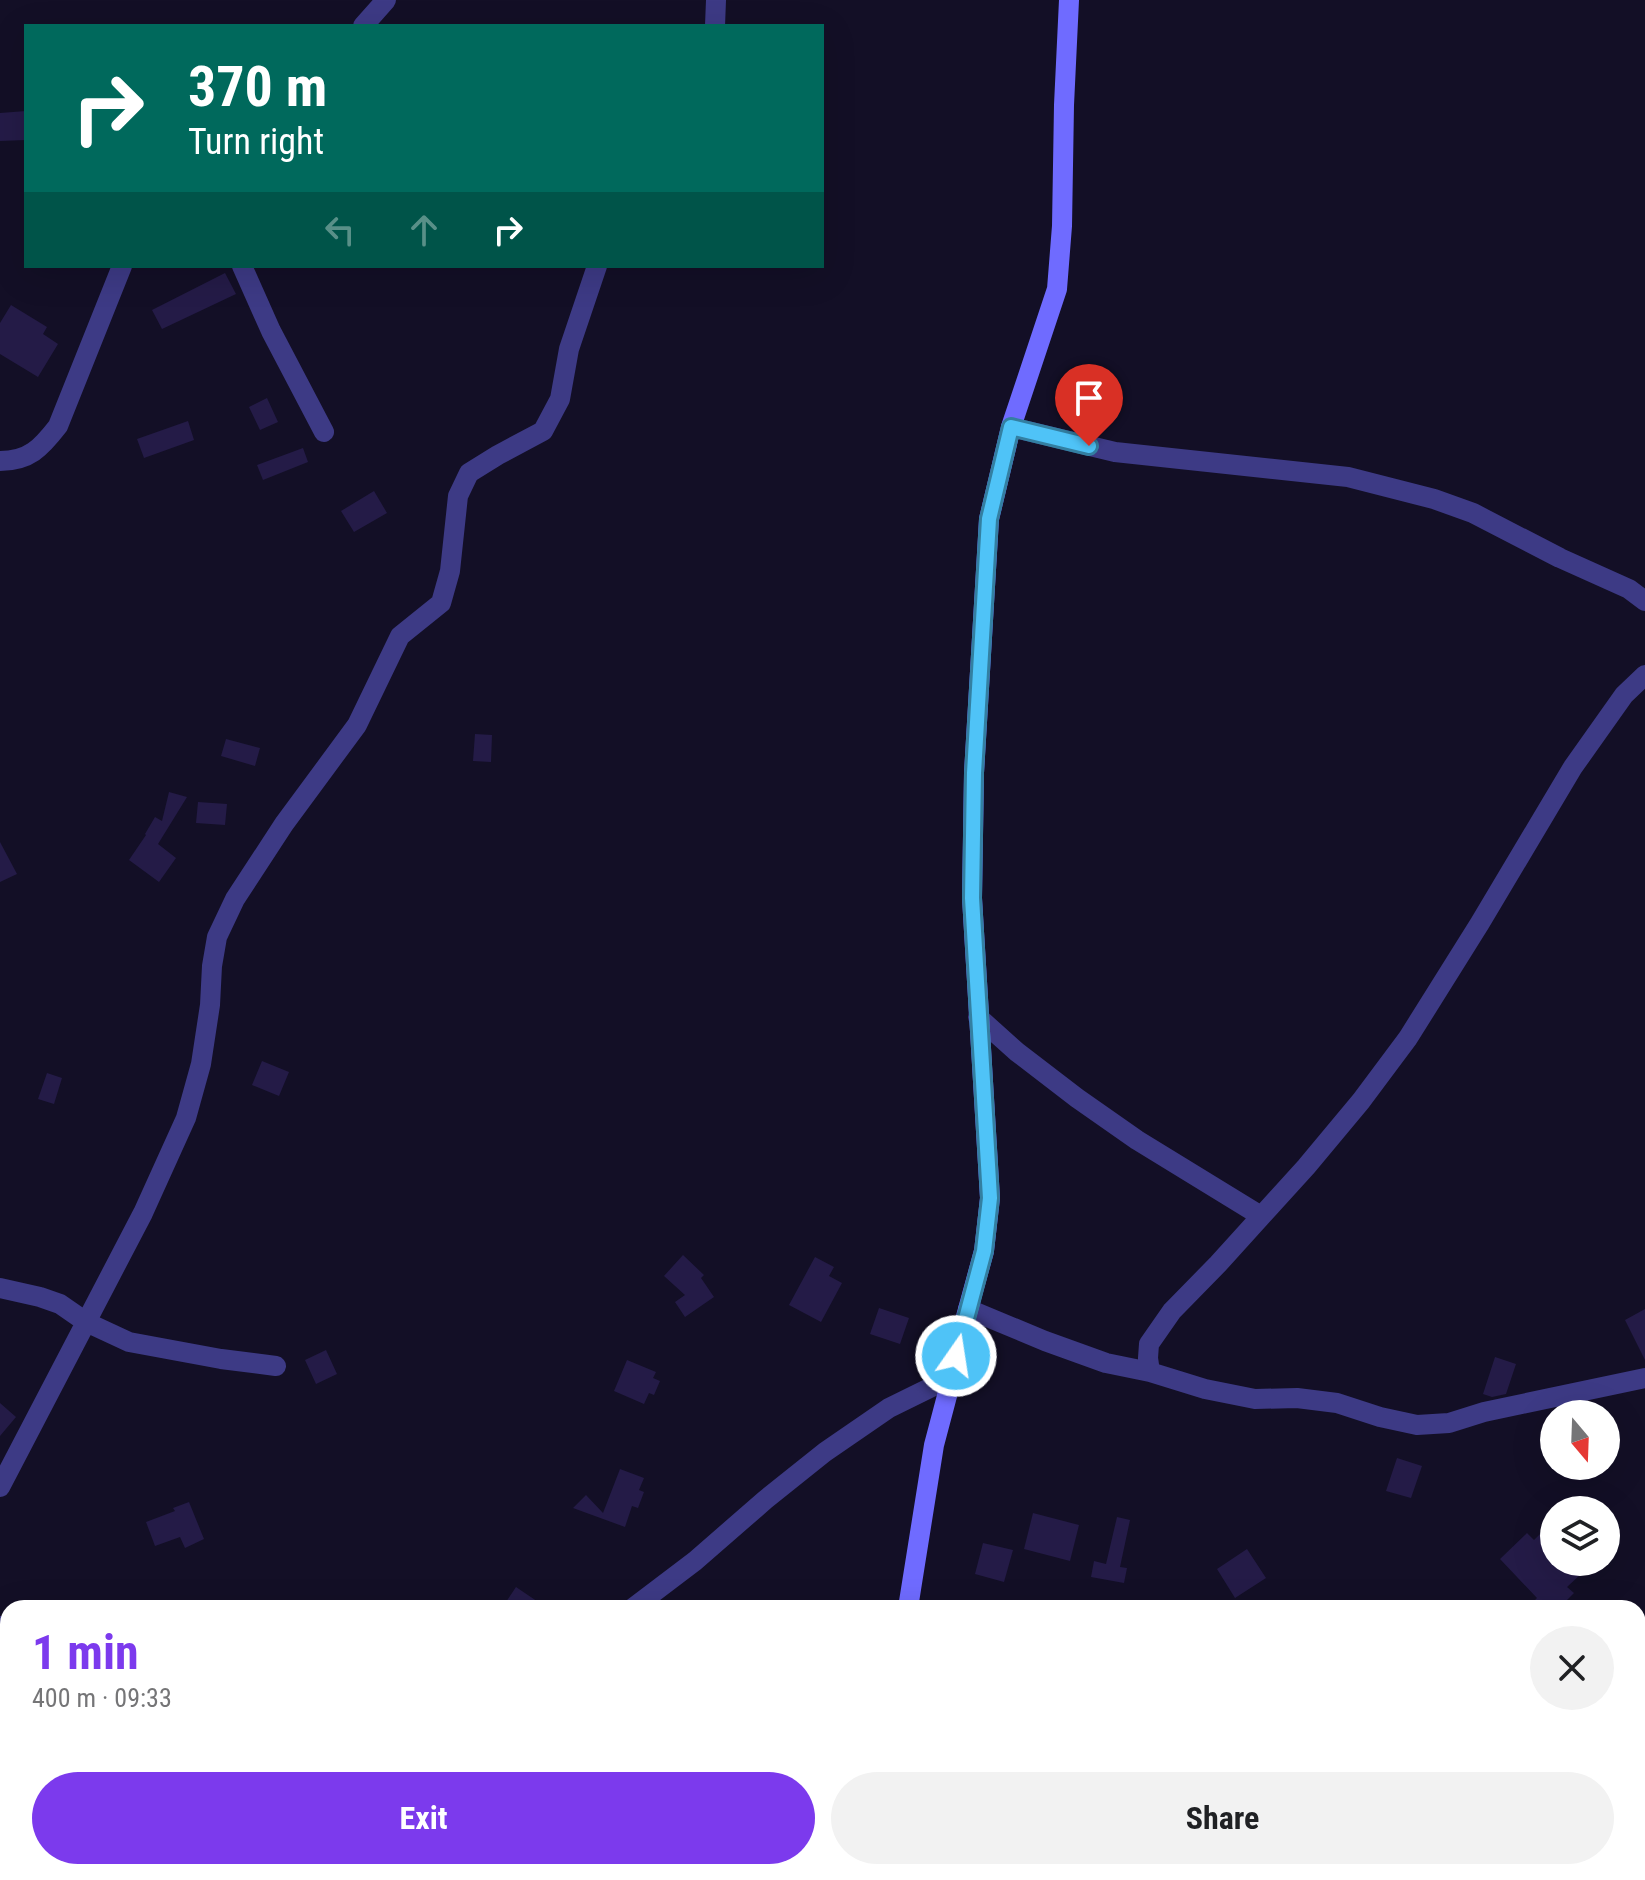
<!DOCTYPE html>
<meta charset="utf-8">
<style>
body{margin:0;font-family:"Roboto Condensed",sans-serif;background:#f2f2f2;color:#202124;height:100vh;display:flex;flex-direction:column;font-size:30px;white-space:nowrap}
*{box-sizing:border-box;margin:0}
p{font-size:26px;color:#757577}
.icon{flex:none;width:44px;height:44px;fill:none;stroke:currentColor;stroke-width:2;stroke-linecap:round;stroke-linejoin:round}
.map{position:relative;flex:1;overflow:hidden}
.details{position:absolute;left:0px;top:1600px;width:1646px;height:280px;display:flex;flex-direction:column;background:#fff;border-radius:24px 24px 0 0;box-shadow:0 8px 32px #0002}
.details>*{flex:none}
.guide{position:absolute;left:24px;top:24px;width:800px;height:244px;border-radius:0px;box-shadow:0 8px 32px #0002;background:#00695c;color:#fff;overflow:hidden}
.needle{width:52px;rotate:161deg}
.fabs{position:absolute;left:1540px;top:1400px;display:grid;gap:16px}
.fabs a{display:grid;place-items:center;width:80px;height:80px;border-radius:50%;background:#fff;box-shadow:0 8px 32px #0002;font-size:40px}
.pin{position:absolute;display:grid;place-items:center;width:68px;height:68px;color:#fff;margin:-82px -34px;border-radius:50% 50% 50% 0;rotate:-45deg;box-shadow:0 0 8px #0007}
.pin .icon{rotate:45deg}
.me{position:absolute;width:88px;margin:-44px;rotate:13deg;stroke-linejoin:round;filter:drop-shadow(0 0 6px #0008)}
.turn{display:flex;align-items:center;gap:28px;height:168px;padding:0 32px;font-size:36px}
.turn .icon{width:104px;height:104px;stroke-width:2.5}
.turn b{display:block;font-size:56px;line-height:68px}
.lanes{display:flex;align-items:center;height:76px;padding:0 32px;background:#0003;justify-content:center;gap:40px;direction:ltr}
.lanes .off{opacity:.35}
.round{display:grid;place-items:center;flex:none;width:84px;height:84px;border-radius:42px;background:#f2f2f2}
.head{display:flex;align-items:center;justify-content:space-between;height:136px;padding:0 32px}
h1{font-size:48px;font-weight:700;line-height:60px;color:#7c3aed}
.primary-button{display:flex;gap:16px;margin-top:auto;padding:16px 32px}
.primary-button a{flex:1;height:92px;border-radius:48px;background:#7c3aed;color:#fff;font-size:32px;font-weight:700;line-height:92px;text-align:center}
.primary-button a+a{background:#f2f2f2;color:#202124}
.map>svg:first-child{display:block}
.building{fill:#241b47}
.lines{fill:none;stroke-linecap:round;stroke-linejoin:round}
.street{stroke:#3d3a85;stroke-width:20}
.secondary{stroke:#6f6bff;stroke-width:20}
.route-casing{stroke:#337fa1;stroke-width:20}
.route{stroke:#4fc3f7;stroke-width:14}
</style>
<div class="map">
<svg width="1645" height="1880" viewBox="0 0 1645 1880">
<rect width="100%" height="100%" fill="#130f26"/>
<path class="building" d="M26,111V140L0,141V113Z
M225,273L236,294L162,329L152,310Z
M11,305L47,327L43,334L58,344L38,377L0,354V323Z
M267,398L278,422L260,430L249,407Z
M188,421L194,440L144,458L137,439Z
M303,448L308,462L263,480L257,465Z
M374,491L387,513L354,532L341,511Z
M475,734L492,735L491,762L473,761Z
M226,739L260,748L255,766L221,756Z
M169,792L187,797L158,844L176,858L159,882L129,860L146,835L145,834L155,817L162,821Z
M198,802L227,804L225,825L196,823Z
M0,842L17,874L0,882Z
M262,1061L289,1072L279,1096L252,1085Z
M47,1073L62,1078L54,1104L38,1099Z
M683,1255L704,1275L701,1278L714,1297L685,1317L675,1302L685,1295L664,1276Z
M815,1257L834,1267L829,1276L842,1283L821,1322L789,1305Z
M879,1308L909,1318L900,1344L870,1334Z
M1645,1309V1360L1625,1320Z
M326,1350L337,1374L316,1384L305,1360Z
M1495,1357L1516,1364L1506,1394L1492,1397L1483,1394Z
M627,1360L656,1372L653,1378L660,1381L654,1395L649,1393L644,1404L614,1391Z
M0,1403L16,1417L0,1436Z
M1397,1458L1422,1466L1411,1498L1386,1491Z
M620,1469L644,1478L639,1490L644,1492L638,1508L632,1506L625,1527L573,1508L586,1495L603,1513Z
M189,1502L204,1539L185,1548L180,1537L155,1546L146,1522L175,1511L173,1508Z
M1033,1513L1079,1525L1070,1561L1024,1549Z
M1117,1517L1130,1520L1120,1567L1127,1568L1124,1583L1091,1577L1094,1561L1106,1564Z
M1546,1528L1554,1537V1562H1594L1567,1587L1574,1593L1559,1608H1527L1537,1598L1500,1559L1527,1533L1534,1540Z
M983,1543L1013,1550L1004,1582L975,1574Z
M1247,1549L1266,1578L1235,1598L1217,1569Z
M516,1587L547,1608H502Z"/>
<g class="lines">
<path class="street" d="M363,26L386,0
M715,26L716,0
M242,266L271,331L324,432
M1011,427L1115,452L1348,477L1434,499L1473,513L1560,558L1629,589L1645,601
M0,461C29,461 41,448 58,426L122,266
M978,1017L1017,1052L1077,1098L1137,1140L1261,1216
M0,1288L40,1297L60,1304L86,1322L129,1342L221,1359L276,1366
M968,1309L1045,1341L1106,1363L1150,1372L1205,1389L1255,1399L1297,1398L1337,1403L1380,1417L1417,1425L1449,1423L1484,1412L1645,1378
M1150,1372L1148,1358L1149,1344L1172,1311L1218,1264L1306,1167L1361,1101L1408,1038L1480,923L1573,767L1624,695L1645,675
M0,1487L143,1213L186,1118L201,1064L210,1005L212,966L217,937L235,899L284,824L357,725L400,636L441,603L450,571L458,496L469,473L498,455L543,431L560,399L569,349L597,266
M633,1608L695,1561L765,1500L825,1452L889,1408L952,1377
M0,1626L8,1630
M1326,1872L1328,1880
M262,1880L271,1872"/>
<path class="secondary" d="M908,1608L934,1445L952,1377L961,1335L984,1251L990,1198L972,898L974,773L989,519L1011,427L1057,289L1062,226L1064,105L1069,0
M896,1872L900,1880"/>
</g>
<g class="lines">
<defs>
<path id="route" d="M956,1356L984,1251L990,1198L972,898L974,773L989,519L1011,427L1089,446"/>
</defs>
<use href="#route" class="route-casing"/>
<use href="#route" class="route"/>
</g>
</svg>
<div class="fabs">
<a><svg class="needle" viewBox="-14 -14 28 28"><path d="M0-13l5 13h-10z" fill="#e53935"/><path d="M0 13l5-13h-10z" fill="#757577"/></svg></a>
<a><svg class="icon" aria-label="layers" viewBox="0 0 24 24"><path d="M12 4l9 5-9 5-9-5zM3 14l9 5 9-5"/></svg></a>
</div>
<div class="pin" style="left:1089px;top:446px;background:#d93025"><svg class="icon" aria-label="arrive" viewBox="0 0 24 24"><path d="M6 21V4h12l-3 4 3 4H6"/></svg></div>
<svg class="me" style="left:956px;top:1356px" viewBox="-20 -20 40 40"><circle r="17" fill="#4fc3f7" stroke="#fff" stroke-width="3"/><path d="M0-11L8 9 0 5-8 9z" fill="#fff"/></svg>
<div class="guide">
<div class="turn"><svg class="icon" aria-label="right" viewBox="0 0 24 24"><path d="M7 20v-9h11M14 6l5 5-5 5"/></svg><div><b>370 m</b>Turn right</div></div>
<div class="lanes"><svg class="icon off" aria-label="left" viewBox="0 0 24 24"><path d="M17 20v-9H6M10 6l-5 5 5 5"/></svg><svg class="icon off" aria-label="ahead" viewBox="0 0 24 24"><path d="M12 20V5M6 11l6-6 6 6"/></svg><svg class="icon" aria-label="right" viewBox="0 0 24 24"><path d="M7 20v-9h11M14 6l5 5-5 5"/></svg></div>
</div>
<section class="details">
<div class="head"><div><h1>1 min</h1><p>400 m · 09:33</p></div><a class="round"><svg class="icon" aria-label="close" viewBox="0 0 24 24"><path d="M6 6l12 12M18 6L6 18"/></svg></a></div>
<div class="primary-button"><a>Exit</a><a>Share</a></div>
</section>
</div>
